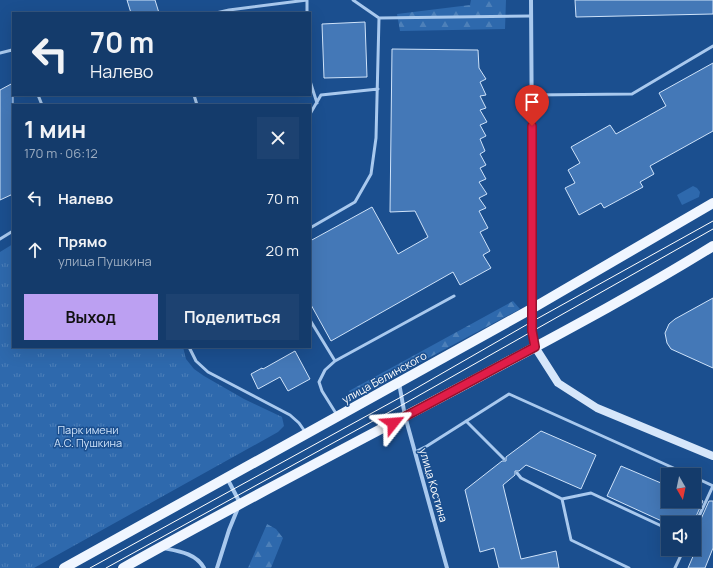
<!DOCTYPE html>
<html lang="ru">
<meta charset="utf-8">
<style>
body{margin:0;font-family:Manrope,sans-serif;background:#1d4271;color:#f1f3f6;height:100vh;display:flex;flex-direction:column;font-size:15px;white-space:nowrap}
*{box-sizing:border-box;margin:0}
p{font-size:13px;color:#9dadc1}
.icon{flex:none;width:22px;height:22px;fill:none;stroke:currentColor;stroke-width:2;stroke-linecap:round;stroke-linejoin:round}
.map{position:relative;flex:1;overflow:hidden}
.panel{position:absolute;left:12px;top:104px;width:299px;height:244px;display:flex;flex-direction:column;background:#143b6b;border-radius:0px;box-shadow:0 4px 16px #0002,0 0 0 1px #33557e}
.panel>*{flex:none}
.top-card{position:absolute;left:12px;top:12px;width:299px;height:84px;border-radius:0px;box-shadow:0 4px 16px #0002,0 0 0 1px #33557e;background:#143b6b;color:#f1f3f6;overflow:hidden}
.needle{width:26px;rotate:171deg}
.fabs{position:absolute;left:661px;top:468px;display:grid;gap:8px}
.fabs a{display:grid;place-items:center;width:40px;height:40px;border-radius:0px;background:#143b6b;box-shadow:0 4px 16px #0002,0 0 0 1px #33557e;font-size:20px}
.pin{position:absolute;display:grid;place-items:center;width:34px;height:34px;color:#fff;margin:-41px -17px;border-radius:50% 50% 50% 0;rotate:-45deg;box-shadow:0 0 4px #0007}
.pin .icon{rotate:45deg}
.me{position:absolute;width:44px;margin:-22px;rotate:62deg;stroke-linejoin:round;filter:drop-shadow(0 0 3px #0008)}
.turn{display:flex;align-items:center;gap:14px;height:84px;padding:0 12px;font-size:18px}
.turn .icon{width:52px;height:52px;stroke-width:2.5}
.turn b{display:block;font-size:28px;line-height:34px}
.round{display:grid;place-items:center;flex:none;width:42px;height:42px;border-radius:0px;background:#1d4271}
.overview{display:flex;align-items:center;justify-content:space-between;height:68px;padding:0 12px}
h1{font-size:24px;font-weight:700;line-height:30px}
.action{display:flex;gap:8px;margin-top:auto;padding:8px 12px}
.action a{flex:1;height:46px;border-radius:0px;background:#bca0f2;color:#111;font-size:16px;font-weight:700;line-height:46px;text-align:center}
.action a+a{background:#1d4271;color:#f1f3f6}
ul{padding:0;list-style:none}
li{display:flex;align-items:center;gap:12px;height:52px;padding:0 12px}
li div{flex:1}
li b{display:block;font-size:15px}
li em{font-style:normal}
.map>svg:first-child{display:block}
.grass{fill:#2e69ad}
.forest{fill:url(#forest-firs)}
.park{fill:url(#park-tufts)}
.building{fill:#4478b7;stroke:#cfe3fa}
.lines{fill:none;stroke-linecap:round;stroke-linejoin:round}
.service{stroke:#a9c9ee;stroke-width:3}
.minor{stroke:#a9c9ee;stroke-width:4}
.secondary{stroke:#d6e6fa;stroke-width:8}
.primary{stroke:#f0f6ff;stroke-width:10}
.tram{stroke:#fff;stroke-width:1}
.route-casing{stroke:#92132f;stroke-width:10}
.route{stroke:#e11d48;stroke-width:7}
.labels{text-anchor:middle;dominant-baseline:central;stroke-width:3;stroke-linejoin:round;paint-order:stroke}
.street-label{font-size:11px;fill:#fff;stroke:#1b4f8f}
.park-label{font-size:11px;fill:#cfe3fa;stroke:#1b4f8f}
</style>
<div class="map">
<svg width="713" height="568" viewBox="0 0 713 568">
<defs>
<pattern id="forest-firs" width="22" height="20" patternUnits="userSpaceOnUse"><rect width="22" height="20" fill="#2e69ad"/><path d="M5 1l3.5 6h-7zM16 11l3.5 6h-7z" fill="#4d80b9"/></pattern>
<pattern id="park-tufts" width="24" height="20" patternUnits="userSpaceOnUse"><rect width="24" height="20" fill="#2e69ad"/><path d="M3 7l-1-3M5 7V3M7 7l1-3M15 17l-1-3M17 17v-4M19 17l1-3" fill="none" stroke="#4d80b9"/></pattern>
</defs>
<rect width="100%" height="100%" fill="#1b4f8f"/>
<path class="grass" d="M693,186L697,188L700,192L699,197L682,205L677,195Z"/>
<path class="forest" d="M471,0H506L505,29L400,31L397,14L470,5Z
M513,301L520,309L354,398L349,391Z
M267,524L276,529L283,538L271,568H248Z"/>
<path class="park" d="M13,244V347H183L186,359L194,369L204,376L244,399L282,417L284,426L278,432L34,568H0V252Z"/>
<path class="building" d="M127,0H155L159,13H131Z
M575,0H713V14L576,17Z
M365,22L367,77L324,78L322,24Z
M392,49L478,50L479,68L486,79L480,82L486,95L480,96L486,108L480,110L487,122L480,125L486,136L480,139L485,151L480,154L486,165L480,168L486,179L479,182L487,194L479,198L486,208L479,211L488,228L480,232L490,251L483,255L491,268L460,285L453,272L331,341L310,303V241L372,207L398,254L428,237L415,211L390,212Z
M713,63V131L650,166L654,174L640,182L643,187L604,208L601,203L579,215L565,188L575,183L568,170L580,163L571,147L610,125L616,134L666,106L659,93Z
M13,83V194L0,200V90Z
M713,298V368L671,349L667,343L665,333L669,324L675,319Z
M295,351L310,379L288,391L280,377L258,389L251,374L262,368L263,369Z
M541,431L596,455L581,489L526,465L519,471H515V475L503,485L521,559L556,551L559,568H499L494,548L480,552L465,490L502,461H506V457Z
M621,466L668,486V501H694V497L703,501L693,523H666L607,496Z
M709,501H713V548L705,568H688L694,554V530L697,528Z"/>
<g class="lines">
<path class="service" d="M307,0V13
M353,0L379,18L531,16
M216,13L229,10L307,0
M0,53L12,50L13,52
M310,81L317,103
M38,95L42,105
M194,95L197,105
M532,95L632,94L713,46
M310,114L321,95L378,89
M310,228L355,202L371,174L376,138L379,18
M0,239L13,231
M310,320L335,361L325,370L319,382L322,391L337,415
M189,347L196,361L208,372L290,415L299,423L306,433
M335,361L454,296
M466,421L504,459
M415,452L427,446L509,394L689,475
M517,473L521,478L562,499L571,540L629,568
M694,477L713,486
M562,499L591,493L668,529
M694,527L713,486
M675,568L684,549"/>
<path class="minor" d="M531,0L533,307
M399,383L405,416L447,568
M163,548C178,551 196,553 204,568
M217,568L229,530L240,503L227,478"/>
<path class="secondary" d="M533,308L532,331L535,347L558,383L597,408L713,456"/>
<path class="primary" d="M64,568L533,308L713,203
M123,568C237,504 353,444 468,383C550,339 634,295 713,246"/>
<path class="tram" d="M90,568L401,397L533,321L713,221
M106,568L402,405L713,229"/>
</g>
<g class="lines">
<defs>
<path id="route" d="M393,423L535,347L532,331V126"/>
</defs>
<use href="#route" class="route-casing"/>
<use href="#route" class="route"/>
</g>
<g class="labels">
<g class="street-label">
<text transform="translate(384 377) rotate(-29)">улица Белинского</text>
<text transform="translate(434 485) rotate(74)">улица Костина</text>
</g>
<g class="park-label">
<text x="88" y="429">Парк имени<tspan x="88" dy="13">А.С. Пушкина</tspan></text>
</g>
</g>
</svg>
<div class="fabs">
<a><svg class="needle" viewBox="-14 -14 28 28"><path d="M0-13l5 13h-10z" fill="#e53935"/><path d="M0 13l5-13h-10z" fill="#9dadc1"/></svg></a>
<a><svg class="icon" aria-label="sound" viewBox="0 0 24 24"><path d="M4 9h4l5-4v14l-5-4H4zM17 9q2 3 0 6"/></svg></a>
</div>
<div class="pin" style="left:532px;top:126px;background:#d93025"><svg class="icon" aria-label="arrive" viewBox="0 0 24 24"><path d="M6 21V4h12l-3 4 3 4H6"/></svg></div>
<svg class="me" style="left:393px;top:423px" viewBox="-20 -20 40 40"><path d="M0-17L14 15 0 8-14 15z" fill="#e11d48" stroke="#fff" stroke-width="4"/></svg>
<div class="top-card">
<div class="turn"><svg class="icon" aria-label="left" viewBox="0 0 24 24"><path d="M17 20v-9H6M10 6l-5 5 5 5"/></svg><div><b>70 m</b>Налево</div></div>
</div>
<section class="panel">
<div class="overview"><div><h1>1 мин</h1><p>170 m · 06:12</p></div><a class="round"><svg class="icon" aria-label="close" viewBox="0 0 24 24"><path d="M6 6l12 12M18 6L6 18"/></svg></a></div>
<ul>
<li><svg class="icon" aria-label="left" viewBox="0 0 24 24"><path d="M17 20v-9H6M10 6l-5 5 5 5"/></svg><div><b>Налево</b></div><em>70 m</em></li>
<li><svg class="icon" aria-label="ahead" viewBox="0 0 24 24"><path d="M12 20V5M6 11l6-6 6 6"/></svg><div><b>Прямо</b><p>улица Пушкина</p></div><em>20 m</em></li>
</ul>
<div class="action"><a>Выход</a><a>Поделиться</a></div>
</section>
</div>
